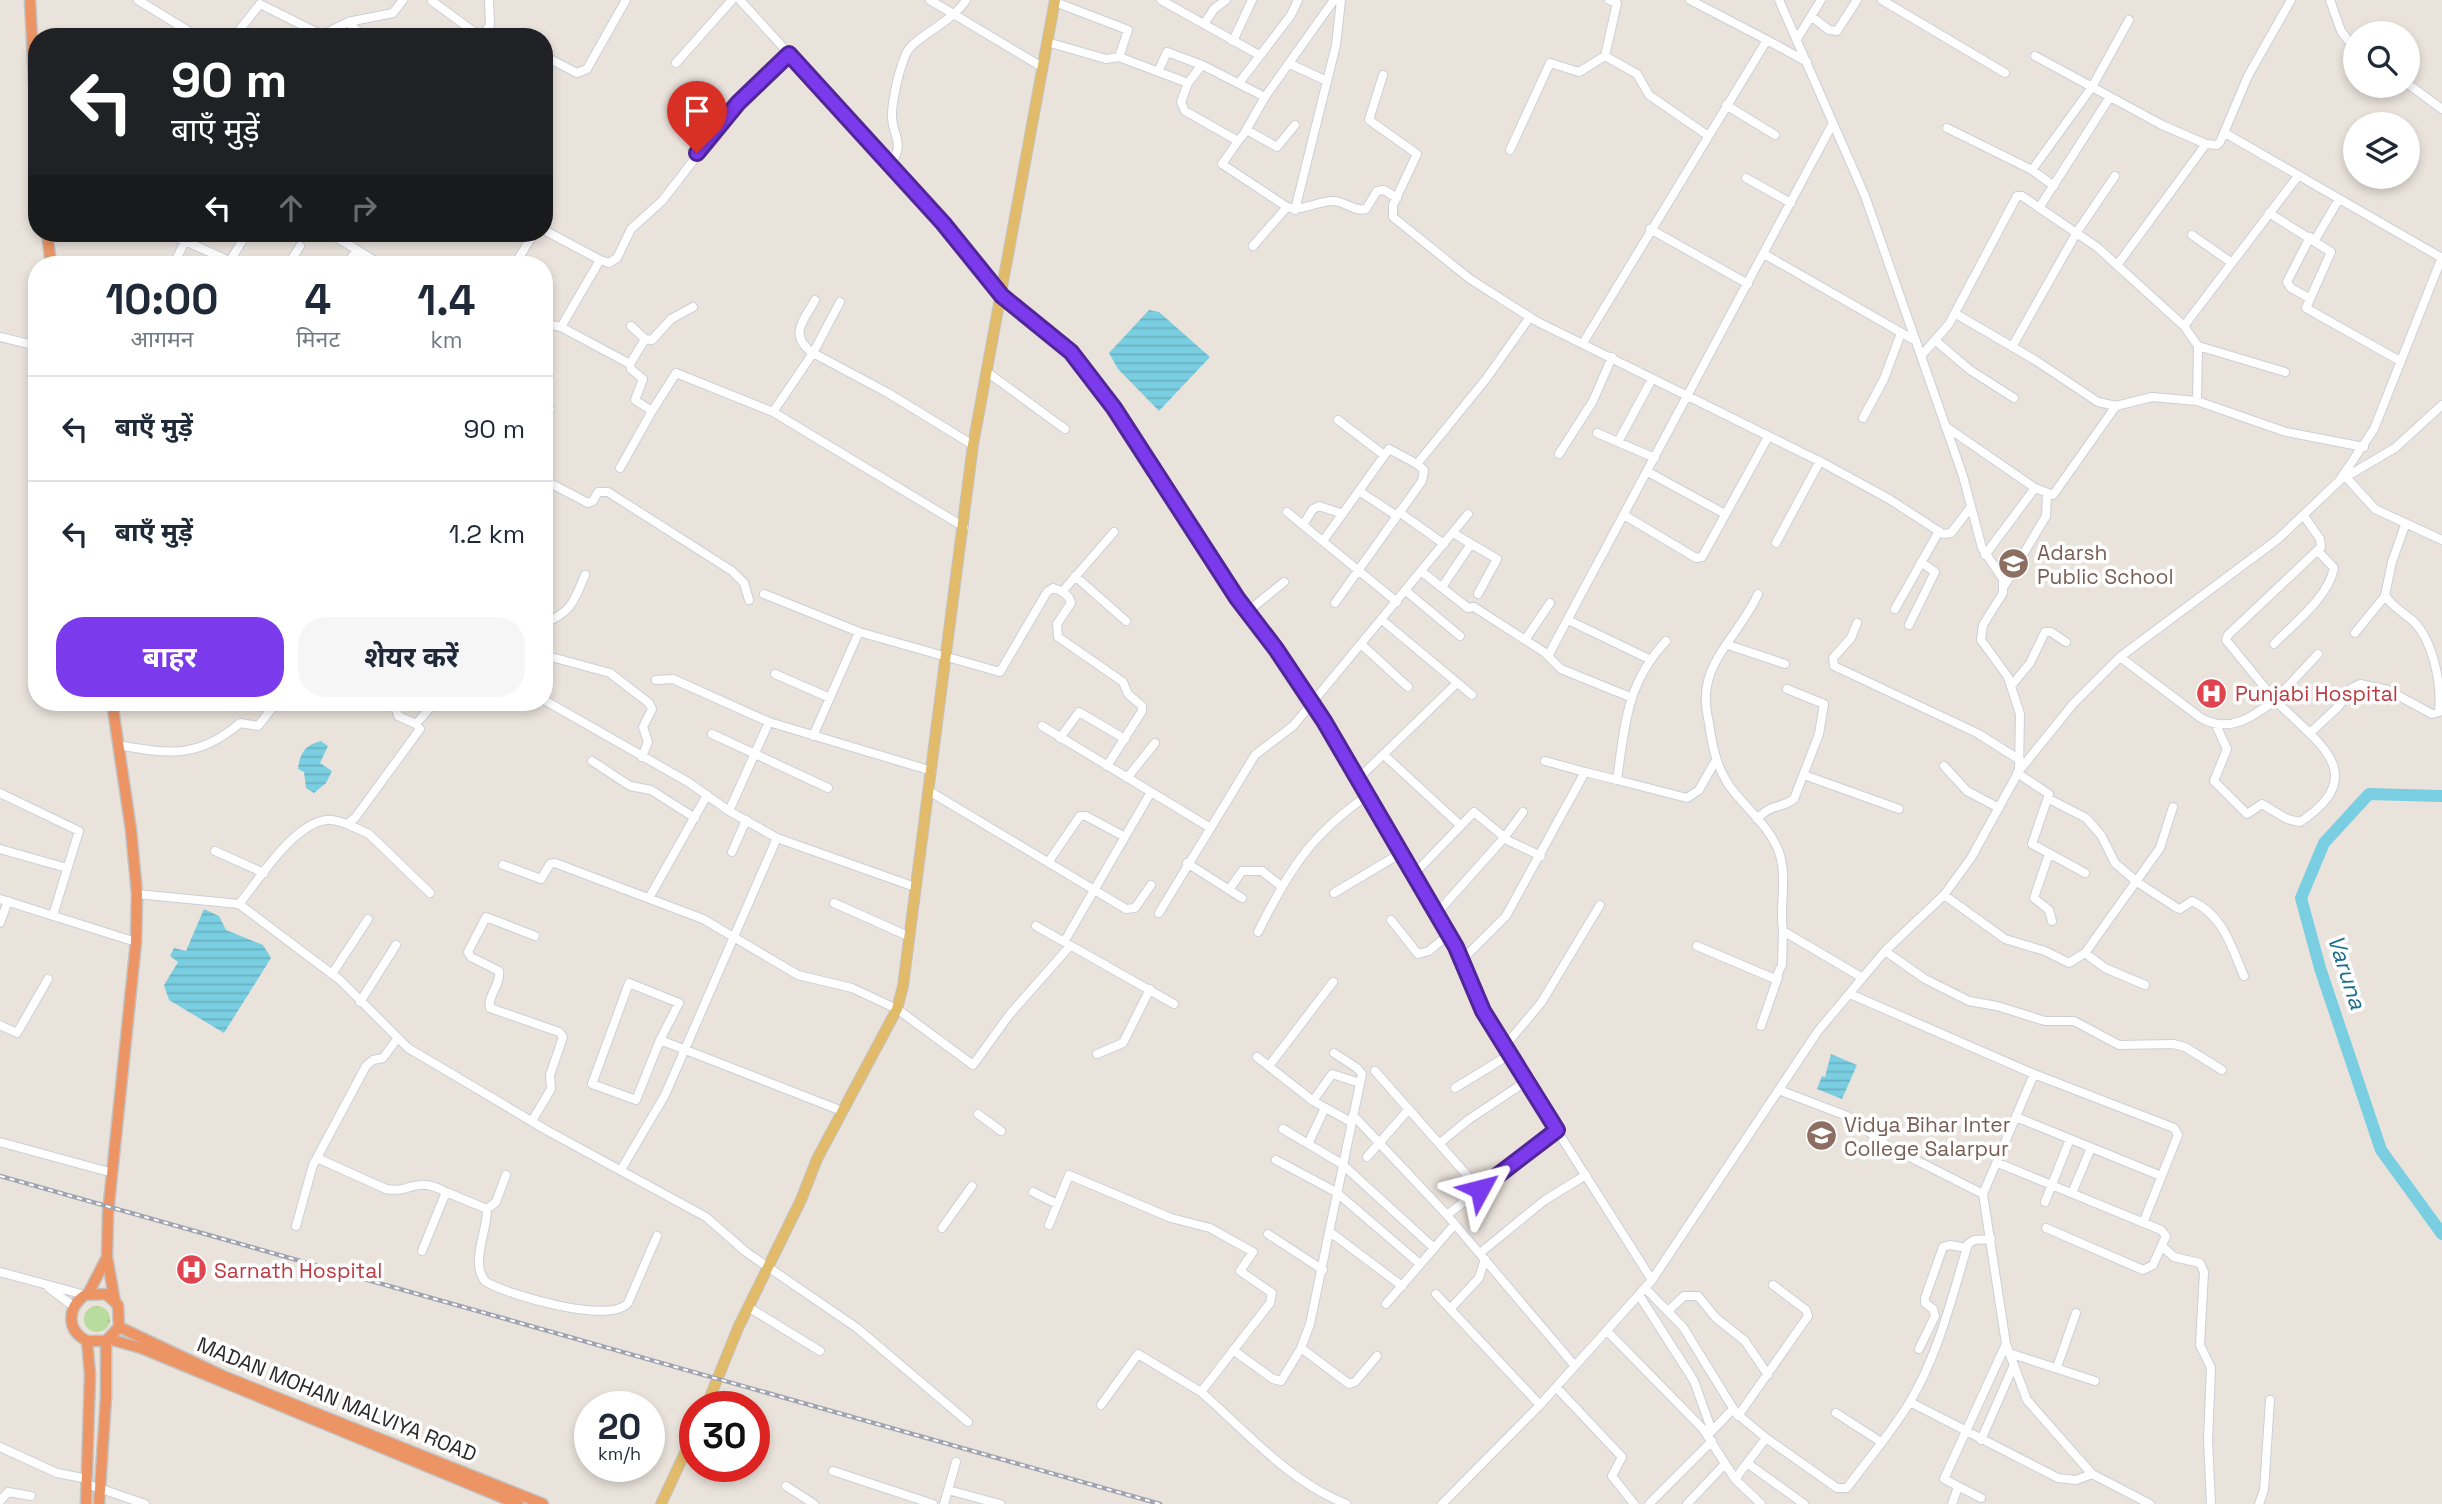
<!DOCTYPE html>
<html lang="hi">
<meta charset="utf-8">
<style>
body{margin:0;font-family:"Space Grotesk","Noto Sans Devanagari",sans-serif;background:#f6f6f7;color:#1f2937;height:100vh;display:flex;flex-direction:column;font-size:26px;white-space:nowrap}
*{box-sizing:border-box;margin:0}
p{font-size:23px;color:#747a83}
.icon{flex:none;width:38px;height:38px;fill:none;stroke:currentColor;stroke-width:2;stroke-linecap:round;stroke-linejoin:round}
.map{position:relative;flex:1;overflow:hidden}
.sheet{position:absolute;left:28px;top:256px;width:525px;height:455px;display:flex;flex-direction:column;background:#fff;border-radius:28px;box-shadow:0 4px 10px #0003}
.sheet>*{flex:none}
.guide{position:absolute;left:28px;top:28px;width:525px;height:214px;border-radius:28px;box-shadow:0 4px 10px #0003;background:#202124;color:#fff;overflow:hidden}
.fabs{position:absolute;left:2343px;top:21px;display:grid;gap:14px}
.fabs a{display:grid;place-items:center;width:77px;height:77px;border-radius:50%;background:#fff;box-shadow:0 4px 10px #0003;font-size:35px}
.speed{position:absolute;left:574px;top:1391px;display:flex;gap:14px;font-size:35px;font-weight:700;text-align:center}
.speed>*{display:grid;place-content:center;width:91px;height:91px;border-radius:50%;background:#fff;box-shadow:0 4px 10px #0003;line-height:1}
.speed small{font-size:18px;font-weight:400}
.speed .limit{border:10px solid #d22;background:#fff;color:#111}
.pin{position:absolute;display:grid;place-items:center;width:60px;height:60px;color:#fff;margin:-72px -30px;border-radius:50% 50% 50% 0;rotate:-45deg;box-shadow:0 0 7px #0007}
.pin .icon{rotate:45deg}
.me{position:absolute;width:77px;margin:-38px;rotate:52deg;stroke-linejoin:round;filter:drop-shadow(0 0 5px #0008)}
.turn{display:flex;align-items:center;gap:24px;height:147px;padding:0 28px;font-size:32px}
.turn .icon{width:91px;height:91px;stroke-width:2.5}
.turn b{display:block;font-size:49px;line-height:60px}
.lanes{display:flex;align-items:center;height:66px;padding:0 28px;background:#0003;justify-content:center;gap:35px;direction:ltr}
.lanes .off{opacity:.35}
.eta{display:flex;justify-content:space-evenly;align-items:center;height:119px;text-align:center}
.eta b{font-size:42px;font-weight:700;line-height:49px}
.cta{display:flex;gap:14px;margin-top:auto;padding:14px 28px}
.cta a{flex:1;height:80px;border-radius:28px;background:#7c3aed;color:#fff;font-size:28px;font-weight:700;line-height:80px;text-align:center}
.cta a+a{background:#f6f6f7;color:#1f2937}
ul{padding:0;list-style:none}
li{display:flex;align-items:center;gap:21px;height:105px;padding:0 28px;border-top:2px solid #e0e1e3}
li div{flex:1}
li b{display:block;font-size:26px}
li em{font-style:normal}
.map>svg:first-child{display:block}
.grass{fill:url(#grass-tufts)}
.water{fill:url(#water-rules)}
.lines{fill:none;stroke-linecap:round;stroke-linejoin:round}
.river{stroke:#7acee1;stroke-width:12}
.minor-casing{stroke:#cbcfd9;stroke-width:10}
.major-casing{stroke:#c3c3c3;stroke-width:12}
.highway-casing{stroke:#c3c3c3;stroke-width:13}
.minor{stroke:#fff;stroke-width:8}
.major{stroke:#e1bb6a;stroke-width:10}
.highway{stroke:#ed9464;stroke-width:10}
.rail-casing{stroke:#a0a4b1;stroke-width:4.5}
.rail{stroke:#fff;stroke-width:2;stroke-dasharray:5;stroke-linecap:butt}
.route-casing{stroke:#51269a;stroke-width:18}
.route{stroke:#7c3aed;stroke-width:12}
.labels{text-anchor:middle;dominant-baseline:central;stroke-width:7;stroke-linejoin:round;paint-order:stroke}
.education-label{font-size:21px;fill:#785e54;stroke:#fff;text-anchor:start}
.health-label{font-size:21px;fill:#be3a42;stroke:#fff;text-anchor:start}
.street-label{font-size:21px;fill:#292929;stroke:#fff}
.water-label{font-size:23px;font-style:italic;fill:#1b6e8b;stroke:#fff}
</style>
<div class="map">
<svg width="2442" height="1504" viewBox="0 0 2442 1504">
<defs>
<pattern id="grass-tufts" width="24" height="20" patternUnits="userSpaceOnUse" patternTransform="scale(1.75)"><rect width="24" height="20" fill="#b8db9e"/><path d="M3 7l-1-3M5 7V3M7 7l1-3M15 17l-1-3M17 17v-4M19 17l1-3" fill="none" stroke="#9ebc88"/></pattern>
<pattern id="water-rules" width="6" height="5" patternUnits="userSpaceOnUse" patternTransform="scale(1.75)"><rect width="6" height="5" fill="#7acee1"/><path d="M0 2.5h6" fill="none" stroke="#6ab1c1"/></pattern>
</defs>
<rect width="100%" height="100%" fill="#eae3dc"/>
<path class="grass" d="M84 1319a13 13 0 1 1 26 0a13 13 0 1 1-26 0Z"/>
<path class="water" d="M1149,310L1159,312L1210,357L1159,411L1118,369L1109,353Z
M321,741L328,746L320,763L332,771L326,783L314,793L306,788L304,772L298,769C300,753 305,745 321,741Z
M204,909L219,916L226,930L263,945L271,958L224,1033L169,1000L164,985L178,962L170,956L174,948L186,951Z
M1831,1054L1857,1065L1842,1099L1817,1089L1822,1076L1825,1077Z"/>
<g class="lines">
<path class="river" d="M2442,796L2369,794L2324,843L2301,898L2320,968L2381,1150L2442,1234"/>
<defs>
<path id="minor" d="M138,0L198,37
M740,0L943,223L1002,297L1071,352L1131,431L1236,598L1313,702L1415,873L1463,959L1483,1011L1509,1055L1652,1280
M930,0L1042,67
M1161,0L1259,55
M1609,0L1617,3L1605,56L1637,74L1649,95L1707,135
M1779,0L1865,196L1963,476L1982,548L2003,579V593L1983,625L1981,640L2008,677L2020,714L2019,771
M1882,0L2005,73
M2330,0L2341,31L2356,51
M432,1L481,37
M1055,2L1128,30L1119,57L1188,83L1202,65L1265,97L1334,0
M1811,16L1829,30L1837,31L1857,0
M348,22L364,37
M1204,24L1214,9L1226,0
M234,37L260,4L322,35L348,22L393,13L403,0
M482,37L490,25L489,0
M1797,39L1821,0
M1767,40L1807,62
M1233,41L1252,0
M1047,42L1106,59L1119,57
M544,56L577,73L587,69L626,0
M2035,56L2162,125L2206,144
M676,63L732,0
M1290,64L1327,81
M1158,72L1167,52L1202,65
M1383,75L1369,120L1417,154L1393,205V217L1470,279L1536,321L1825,464L1889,499L1943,534L1951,533L1971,507
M1188,83L1181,102L1185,111L1238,141L1222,164L1287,207C1302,212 1317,201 1333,201C1345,201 1354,212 1366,209L1377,191L1384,190L1397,198
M1239,83L1291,15L1298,0
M2408,84L2442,109
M1726,105L1775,135
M1947,128L2032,170L2054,186
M1245,132L1265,97
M2225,133L2442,258
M1238,141L1247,130L1277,147L1295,125
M1510,150L1550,63L1579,72L1605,56
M890,165C907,141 891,137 892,113C893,96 899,70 906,54C913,37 952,23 966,0
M2032,170L2092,87L2129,20
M1746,178L1791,203
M2039,208L2110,97
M1295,210L1336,45L1341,0
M2269,213L2331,252L2306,308L2400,361
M1650,229L1748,284
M544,230L600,260
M166,233L185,241L189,233
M329,233L341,240
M345,233L341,240L357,250L347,264
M2192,235L2232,263
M2315,240L2339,199
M1253,246L1287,207
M357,250L380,264
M1764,254L1916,341
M51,261L82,264
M230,261L247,233
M174,264L185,241L236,264
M289,264L300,246
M515,264L534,233
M2118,264L2206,144L2217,145L2220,142L2248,76L2291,0
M544,289L547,324
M2309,298L2291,288L2287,282L2310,237
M815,300C803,322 788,335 813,353L840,302
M1956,314L2035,360L2098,402L2116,406L2152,397L2197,401
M2184,326L2298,176
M561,327L630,364L631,369L643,379L635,400L652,411L676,373L773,412L813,353L888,393L973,445
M544,328L547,324L561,327L600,260L609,263L617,258L631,229L662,201L738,103L789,54
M0,337L37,346
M645,339L652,340L671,319L693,307
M1936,341L1970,370L2014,398
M1583,343L1767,40L1690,0
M2198,346L2285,372
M2012,347L2077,232L2115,176
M1921,356L1949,324L2017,196H2022L2097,247L2184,326L2198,346L2197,401L2286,432L2364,447
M630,364L645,339L631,326
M987,372L1065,429
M544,405L550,409
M773,412L964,527
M1863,418L1884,379L1901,333
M1338,420L1384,455
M1945,426L2035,488L2053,495L2116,406
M1597,433L1655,458
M1618,442L1652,379
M1559,454L1593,401L1612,357
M620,468L652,411
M1648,472L1725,514
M2346,477L2375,509L2442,540
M2344,478L2395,448L2442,405
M544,480L588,503L593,501L598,492H608L732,571L744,583L749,600
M1359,491L1397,516
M1287,512L1397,602
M1399,512L1444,544
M1624,515L1696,558L1702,557L1768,437
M2304,516L2320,539L2321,547L2228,635L2226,640L2275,700L2318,654
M1303,525L1313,509L1319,506L1343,514
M1453,533L1497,559L1478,594
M1323,541L1389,449L1417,464
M1776,543L1820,461
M1985,555L2035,488
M1422,572L1468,608L1474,607L1544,652L1561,669L1630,697
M1075,576L1126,621
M2005,585L2046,516L2047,494
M1442,587L1471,544
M1406,591L1460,636
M1062,592L1114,532
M764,594L859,632L1000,672L1047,592L1053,588C1060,590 1070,595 1071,603L1057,624L1058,637L1123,682L1128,694L1142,706V711L1107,766
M1758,594C1745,624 1715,652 1708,681C1704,696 1706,709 1709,723C1712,745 1716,765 1728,784C1744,807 1769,825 1779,852C1788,878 1779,905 1783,931L1861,977
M1335,603L1422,481L1424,470L1417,464L1486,379L1530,317
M1895,609L1939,531
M1247,612L1284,582
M1382,620L1472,695
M1568,620L1649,659
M544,623C572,612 574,601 585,575
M1857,623L1851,638L1833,658L1834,666L1977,733L2020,760
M1909,625L1935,572L1921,562
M2355,633L2385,596
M1525,640L1550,603
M2274,644C2294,623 2328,598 2334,568L2318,551
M1362,645L1408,687
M1728,645L1785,664
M544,655L610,673L649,703L652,709L643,727L648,742L642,757
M1548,656L1833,123
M2120,657L2201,718C2229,734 2253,717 2275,700C2312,739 2375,773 2300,822L2287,819L2262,804L2247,814L2214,781L2227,749L2216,725
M775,674L830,698
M656,680L673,679L769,722L932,771
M2011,686L2030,663L2045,632H2051L2066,642
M544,700L688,782L729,811L777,838L915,887
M416,724L435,702
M1042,726L1209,827
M2310,733L2339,706L2352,688L2360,684L2388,690L2432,714L2439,712C2442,685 2433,640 2413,621C2403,612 2391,606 2385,595L2392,562L2405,525
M712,734L828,788
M813,736L859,632
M1060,738L1079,712L1125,739
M118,745C169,754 198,759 240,723L258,726L277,702
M1384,755L1460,825
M592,761L630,786L651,790L695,818
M1545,761L1585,772
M1944,766L1967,791L1999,808
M2017,773L2049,794L2032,844L2085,873
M1804,775L1899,809
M1127,778L1155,743
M1359,778L1457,683
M1617,780L1687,798L1699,790L1716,760
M929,791L1126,909L1135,908L1151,885
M0,793L79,831L53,915
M2049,799L2086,818L2101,835L2115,863L2137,882L2177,908L2180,909L2192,901C2223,915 2231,946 2244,976
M729,811L769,722
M1757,819C1773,802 1779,810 1794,799L1819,734L1824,704L1787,689
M347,824L369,834L430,893
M0,849L67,868
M215,851L264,873
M732,852L746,820
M2049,854L2034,898L2049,910L2052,921
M1049,861L1080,816H1086L1125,837
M1187,863L1242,898
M503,865L541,879L550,864L555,863L703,919L798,975L852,988L897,1009L973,1065L1010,1014L1070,946
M1415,873L1474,812L1509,841L1541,856
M1229,890L1242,871H1262L1281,886
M1334,893L1401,853
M137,894L239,904L340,980L408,1048L548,1131L706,1217L746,1252L857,1328L968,1422
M1944,895L2005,939L2045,951L2069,963L2085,953L2105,968L2145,985
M649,898L707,795
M0,899L136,942
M834,903L908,936
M239,904C259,880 292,825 326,820C333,819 340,822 347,824L355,818L420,729L416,724L398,716L394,702
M1159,913L1255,755L1293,726L1468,514
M1437,913L1504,838L1523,812
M1391,920L1418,954L1429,951L1449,934
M0,923L8,901
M1036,926L1174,1004
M1258,932C1289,870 1310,835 1368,795
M1064,942L1151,792
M1697,946L1775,979L1782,965L1783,931
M1885,951L1925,979L1969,1001L1997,1006L2045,1021H2074L2119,1045L2173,1044L2185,1047L2222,1070
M2085,953L2160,848L2173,807
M1463,959L1506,916L1585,772L1617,780C1625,725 1626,684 1666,641
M332,974L368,919
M1850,994L2034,1074L2174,1128L2178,1135L2143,1223
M360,1002L396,945
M0,1025L17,1033L48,979
M1761,1026L1778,977
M660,1040L679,1003L629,983L592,1084L636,1100L660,1040L842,1111
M1504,1047L1541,1003L1600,905
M1097,1054L1123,1043L1150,989
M1257,1057L1313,1101
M1269,1066L1333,982
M1375,1071L1480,1190
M1455,1088L1509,1055
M1779,1090L1847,1116L1888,1146L1983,1194L2006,1344L2027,1400L2092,1474L2150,1504
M978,1114L1001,1131
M1353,1115L1447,1215
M2016,1117L2161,1176
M532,1121L551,1089L550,1075L563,1037L559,1032L490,1008C487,996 501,985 499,971L471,957L468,952L486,917L535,936
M1351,1122L1313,1101L1332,1074L1360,1083
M1283,1129L1342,1164L1434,1248
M1557,1130L1447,1215L1575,1366
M0,1142L113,1173
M1440,1143L1468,1120L1525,1082
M1308,1144L1325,1108
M1367,1157L1409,1109
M317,1158L386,1189C412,1194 414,1175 446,1192L422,1251
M1276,1160L1336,1192L1420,1264
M1998,1163L2161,1230L2166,1236L2153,1265L2143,1270L2046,1228
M622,1168L665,1095L777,838
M446,1192L487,1209L496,1202L506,1175
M1033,1192L1057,1204
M2072,1193L2091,1148
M1983,1194L2034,1074
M2045,1202L2070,1139
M487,1209C488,1230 469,1264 486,1282C509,1295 609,1325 628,1303L657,1236
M1049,1225L1069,1175L1171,1218L1210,1228L1253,1252L1240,1271L1272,1293L1270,1303L1201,1392C1247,1432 1288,1481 1346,1504
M296,1226L313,1165L366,1066L373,1060L383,1058L397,1039
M942,1228L972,1186
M1330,1232L1402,1286
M1268,1234L1323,1270
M2162,1246L2174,1257L2200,1263L2204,1272L2200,1345L2211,1368L2208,1440L2211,1504
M1480,1253L1545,1200L1586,1175
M0,1272L85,1295
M49,1288L73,1306
M1645,1288L1683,1327L1736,1413L1766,1438
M1436,1294L1540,1405
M1639,1295L1694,1381L1712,1431
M1386,1304L1455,1224
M748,1307L820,1351
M1450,1309L1479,1278L1485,1259
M1669,1310L1684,1296H1698L1716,1318L1745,1341L1768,1375
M1607,1331L1703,1429L1735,1479L1761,1504
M1301,1348L1349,1384L1355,1382L1377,1356
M1919,1349L1935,1316L1933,1309L1925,1303V1298L1943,1247L1950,1245L1967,1248
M1233,1350L1273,1379L1281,1381L1301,1348L1310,1324L1362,1074L1357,1068L1334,1053
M2009,1353L2095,1381
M2057,1367L2076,1313
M1556,1387L1622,1457L1612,1476L1634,1504
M1910,1402L2058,1478L2076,1480L2092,1474
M1101,1405L1138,1354L1201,1392
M1836,1413L1881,1442
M1738,1416L1808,1316L1806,1310L1773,1285
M1710,1433L1733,1409
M1981,1440L2013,1367
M0,1447L57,1473L88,1479
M1747,1463L1804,1504
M833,1471L933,1504
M1735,1479L1766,1438L1837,1488H1847C1868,1459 1893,1431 1911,1400C1939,1352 1952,1297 1968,1244L1974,1240L1991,1239
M87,1484L145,1504
M786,1486L814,1504
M948,1490L956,1462
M1981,1498L1944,1479L2006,1344
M0,1501L8,1492L31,1496
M944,1504L948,1490L1000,1504
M1442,1504L1540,1405L1652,1280L1818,1031L1885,951L1944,895L1971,858L2019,771L2073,704L2120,657L2278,539L2339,481L2374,429L2442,257
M1649,1504L1712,1441
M1687,1504L1725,1464
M1952,1504L1958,1487
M2259,1504L2264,1490L2270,1400"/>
<path id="major" d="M706,1407L738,1328L801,1200L817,1159L897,1009L903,986L973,445L1055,0
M661,1504L695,1431"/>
<path id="highway" d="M30,0L37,139
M47,233L51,264
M112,702L131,830L137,894L136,942L108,1213L107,1257L115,1302
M88,1294L107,1257
M119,1327L223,1376L543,1504
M109,1339L141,1348L518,1504
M86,1504L90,1374L87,1341C66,1330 67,1308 85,1295L106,1294L118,1305L119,1327L106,1341H87
M99,1504L106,1397V1341"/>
</defs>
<use href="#minor" class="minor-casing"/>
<use href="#major" class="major-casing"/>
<use href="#highway" class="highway-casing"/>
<use href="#minor" class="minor"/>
<use href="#major" class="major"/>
<use href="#highway" class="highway"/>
<defs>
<path id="rail" d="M0,1176L1160,1504"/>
</defs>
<use href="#rail" class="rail-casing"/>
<use href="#rail" class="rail"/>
</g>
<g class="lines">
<defs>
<path id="route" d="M697,153L738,103L789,54L943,223L1002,296L1071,352L1114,408L1237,598L1276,649L1324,721L1456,947L1483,1011L1557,1130L1480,1189"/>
</defs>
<use href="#route" class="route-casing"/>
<use href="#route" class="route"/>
</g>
<defs>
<symbol id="school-disc" viewBox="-11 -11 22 22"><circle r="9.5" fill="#8d6e63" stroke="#fff"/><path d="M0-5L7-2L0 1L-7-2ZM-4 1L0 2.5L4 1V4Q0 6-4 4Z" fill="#fff"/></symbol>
<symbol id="hospital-disc" viewBox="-11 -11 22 22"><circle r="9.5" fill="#e0444e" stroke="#fff"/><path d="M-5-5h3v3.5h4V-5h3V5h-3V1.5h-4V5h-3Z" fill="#fff"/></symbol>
<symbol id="university-disc" viewBox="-11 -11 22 22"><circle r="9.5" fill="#8d6e63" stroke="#fff"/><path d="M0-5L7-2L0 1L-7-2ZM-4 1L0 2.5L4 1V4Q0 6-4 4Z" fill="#fff"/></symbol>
</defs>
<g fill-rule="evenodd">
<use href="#school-disc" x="1996" y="546" width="35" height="35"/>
<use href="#hospital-disc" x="2194" y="676" width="35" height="35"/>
<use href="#university-disc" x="1804" y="1118" width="35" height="35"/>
<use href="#hospital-disc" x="174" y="1252" width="35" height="35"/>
</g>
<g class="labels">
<g class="education-label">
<text x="2037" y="552">Adarsh<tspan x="2037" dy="24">Public School</tspan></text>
<text x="1844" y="1124">Vidya Bihar Inter<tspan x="1844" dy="24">College Salarpur</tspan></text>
</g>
<g class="health-label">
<text x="2235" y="693">Punjabi Hospital</text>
<text x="214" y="1270">Sarnath Hospital</text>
</g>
<g class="street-label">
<text transform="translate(337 1399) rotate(22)">MADAN MOHAN MALVIYA ROAD</text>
</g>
<g class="water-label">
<text transform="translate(2347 972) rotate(72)">Varuna</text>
</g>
</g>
</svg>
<div class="fabs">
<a><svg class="icon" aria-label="search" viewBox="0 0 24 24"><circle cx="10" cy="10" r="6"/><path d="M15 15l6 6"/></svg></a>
<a><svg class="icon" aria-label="layers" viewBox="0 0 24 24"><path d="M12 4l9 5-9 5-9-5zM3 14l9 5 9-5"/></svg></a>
</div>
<div class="speed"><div>20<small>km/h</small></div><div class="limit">30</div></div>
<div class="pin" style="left:697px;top:153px;background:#d93025"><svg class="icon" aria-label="arrive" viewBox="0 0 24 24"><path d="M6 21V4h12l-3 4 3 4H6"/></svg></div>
<svg class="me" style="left:1480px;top:1189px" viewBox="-20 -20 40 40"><path d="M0-17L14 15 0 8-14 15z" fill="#7c3aed" stroke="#fff" stroke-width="4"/></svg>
<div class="guide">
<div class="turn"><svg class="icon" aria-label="left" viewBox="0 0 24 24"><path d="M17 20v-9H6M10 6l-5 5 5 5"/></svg><div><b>90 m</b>बाएँ मुड़ें</div></div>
<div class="lanes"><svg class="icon" aria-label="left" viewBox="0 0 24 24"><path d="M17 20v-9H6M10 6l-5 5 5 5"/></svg><svg class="icon off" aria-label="ahead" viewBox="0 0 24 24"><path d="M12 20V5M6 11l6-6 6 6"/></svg><svg class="icon off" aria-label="right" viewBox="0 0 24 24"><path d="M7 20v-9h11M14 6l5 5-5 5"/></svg></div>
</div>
<section class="sheet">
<div class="eta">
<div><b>10:00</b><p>आगमन</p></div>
<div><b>4</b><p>मिनट</p></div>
<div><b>1.4</b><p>km</p></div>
</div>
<ul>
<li><svg class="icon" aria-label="left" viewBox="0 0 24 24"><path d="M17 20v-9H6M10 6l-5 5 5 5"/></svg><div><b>बाएँ मुड़ें</b></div><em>90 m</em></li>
<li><svg class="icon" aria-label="left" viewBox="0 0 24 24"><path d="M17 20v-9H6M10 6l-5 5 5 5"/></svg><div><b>बाएँ मुड़ें</b></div><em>1.2 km</em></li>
</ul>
<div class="cta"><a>बाहर</a><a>शेयर करें</a></div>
</section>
</div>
